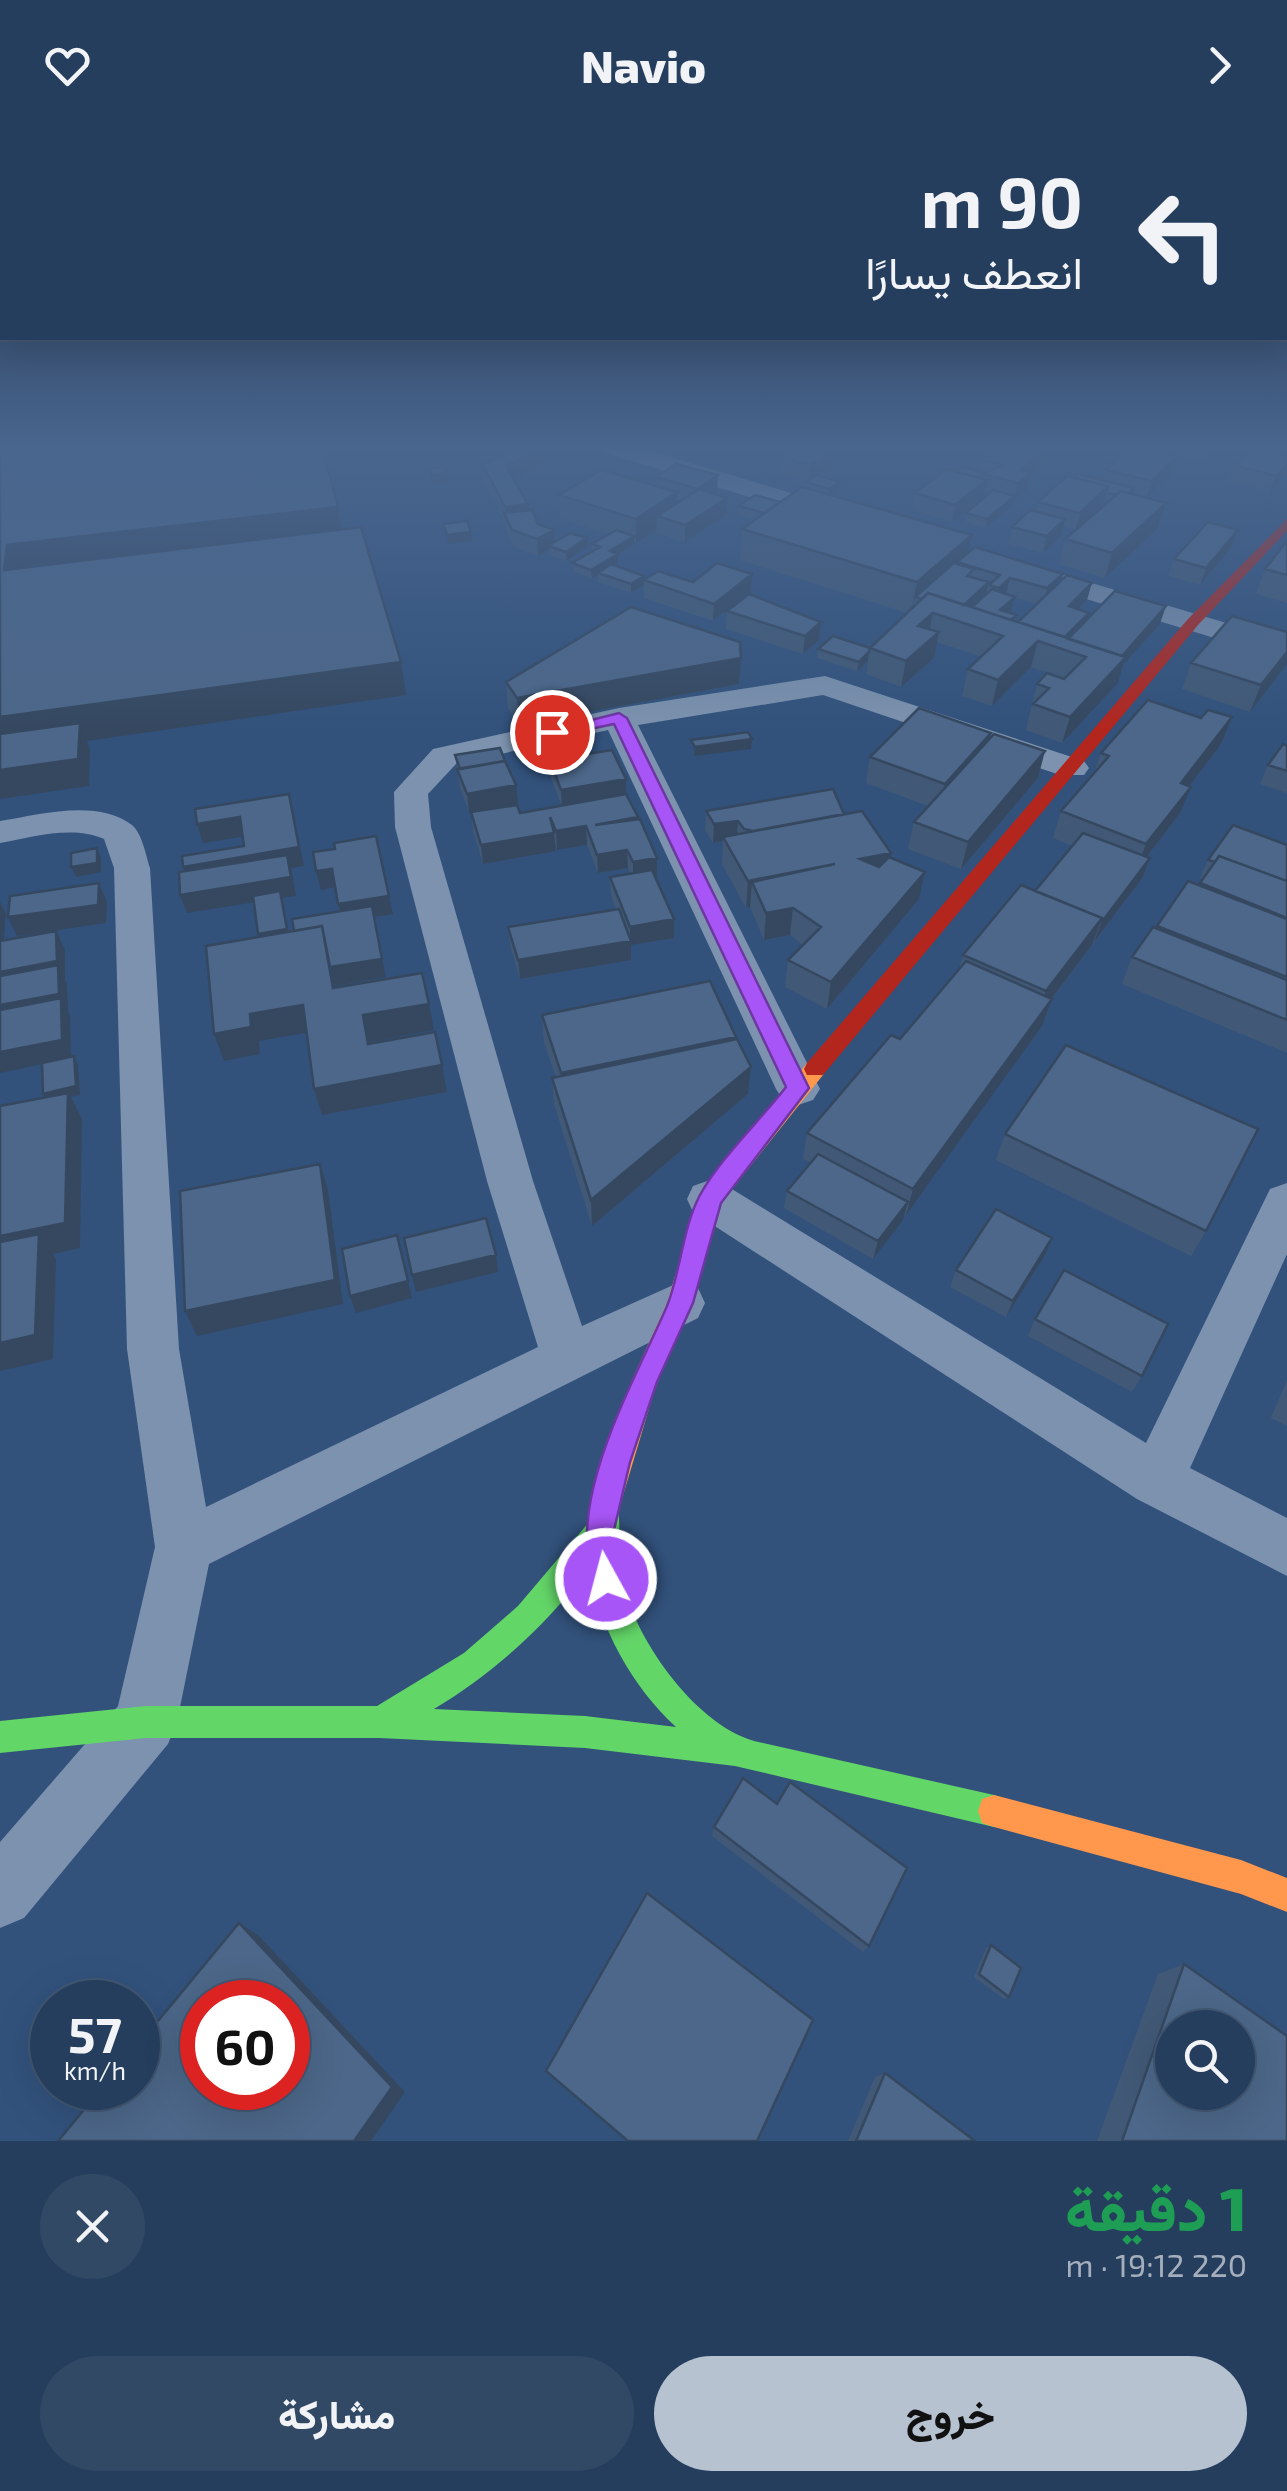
<!DOCTYPE html>
<html lang="ar">
<meta charset="utf-8">
<style>
body{margin:0;font-family:"Exo 2",Vazirmatn,sans-serif;background:#324966;color:#f1f3f6;direction:rtl;height:100vh;display:flex;flex-direction:column;font-size:38px;white-space:nowrap}
*{box-sizing:border-box;margin:0}
p{font-size:32px;color:#a4aebc}
.icon{flex:none;width:55px;height:55px;fill:none;stroke:currentColor;stroke-width:2;stroke-linecap:round;stroke-linejoin:round}
.map{position:relative;height:2011px;overflow:hidden;direction:ltr}
.details{display:flex;flex-direction:column;background:#263e5d;flex:1}
.details>*{flex:none}
.top-card{position:absolute;left:0px;top:0px;width:1288px;height:210px;box-shadow:0 10px 40px #0002,0 0 0 2px #425772;direction:rtl;background:#263e5d;color:#f1f3f6;overflow:hidden}
.controls{position:absolute;left:1155px;top:1880px;display:grid;gap:20px}
.controls a{display:grid;place-items:center;width:100px;height:100px;border-radius:50%;background:#263e5d;box-shadow:0 10px 40px #0002,0 0 0 2px #425772;font-size:50px}
.speed{position:absolute;left:30px;top:1850px;display:flex;gap:20px;font-size:50px;font-weight:700;text-align:center}
.speed>*{display:grid;place-content:center;width:130px;height:130px;border-radius:50%;background:#263e5d;box-shadow:0 10px 40px #0002,0 0 0 2px #425772;line-height:1}
.speed small{font-size:25px;font-weight:400}
.speed .limit{border:15px solid #d22;background:#fff;color:#111}
.pin{position:absolute;display:grid;place-items:center;width:85px;height:85px;color:#fff;margin:-42px;border:5px solid #fff;border-radius:50%;box-shadow:0 2px 10px #0007}
.me{position:absolute;width:110px;margin:-55px;rotate:353deg;stroke-linejoin:round;filter:drop-shadow(0 0 8px #0008)}
.turn{display:flex;align-items:center;gap:35px;height:210px;padding:0 40px;font-size:45px}
.turn .icon{width:130px;height:130px;stroke-width:2.5}
.turn b{display:block;font-size:70px;line-height:85px}
.round{display:grid;place-items:center;flex:none;width:105px;height:105px;border-radius:52px;background:#324966}
.overview{display:flex;align-items:center;justify-content:space-between;height:170px;padding:0 40px}
h1{font-size:60px;font-weight:800;line-height:75px;color:#1e9e55}
.primary-button{display:flex;gap:20px;margin-top:auto;padding:20px 40px}
.primary-button a{flex:1;height:115px;border-radius:60px;background:#b7c2d1;color:#111;font-size:40px;font-weight:800;line-height:115px;text-align:center}
.primary-button a+a{background:#324966;color:#f1f3f6}
header{display:flex;justify-content:space-between;align-items:center;height:130px;padding:0 40px;background:#263e5d;font-size:45px;font-weight:800}
.map>svg:first-child{display:block}
.lines{fill:none;stroke-linecap:round;stroke-linejoin:round}
.street{fill:#7c92ae;fill-rule:evenodd}
.fast{fill:#63d668;fill-rule:evenodd}
.slow{fill:#ff974d;fill-rule:evenodd}
.jam{fill:#b3261e;fill-rule:evenodd}
.wall{fill:#415976;fill-rule:evenodd}
.shaded-wall{fill:#354860}
.building{fill:#4c6789;stroke:#354860;stroke-width:2.5;fill-rule:evenodd}
.route{fill:#a855f7;stroke:#6d37a1;stroke-width:2.5}
</style>
<header><svg class="icon" aria-label="forward" viewBox="0 0 24 24"><path d="M9 5l7 7-7 7"/></svg>Navio<svg class="icon" aria-label="heart" viewBox="0 0 24 24"><path d="M12 20l-8-8c-3-5 5-10 8-4 3-6 11-1 8 4z"/></svg></header>
<div class="map">
<svg width="1287" height="2011" viewBox="0 0 1287 2011">
<rect width="100%" height="100%" fill="#32527c"/>
<g class="lines">
<path class="street" d="M603,318H640L852,381L856,387L843,395L834,393L606,323Z
M1034,436L1287,511V530L1024,450L1020,444Z
M825,546L1084,631L1089,638L1084,645H1060L823,565L638,595L820,959L813,970L798,975L783,970L776,959L608,600L456,634L428,664L431,697L533,1051L582,1196L680,1152L698,1158L705,1173L698,1188L209,1434L177,1592L168,1614L24,1788L0,1798V1712L118,1576L155,1417L127,1219L114,738L104,709C72,695 33,707 0,713V691C38,685 97,668 132,695C142,703 146,726 150,738L179,1219L206,1377L538,1217L487,1051L395,697L394,662L433,619L619,578Z
M710,1050L727,1056L1146,1313L1270,1059L1287,1053V1124L1190,1338L1287,1388V1446L1137,1369L693,1082L687,1069L693,1056Z"/>
<path class="fast" d="M605,1365L615,1369C624,1389 615,1422 621,1446C633,1506 693,1593 754,1611L994,1665L1006,1669L1010,1681L1006,1693L994,1697L735,1636L585,1618L379,1608H146L0,1623V1591L146,1576H377L464,1523L518,1476L590,1391L595,1369ZM590,1437C597,1495 634,1559 676,1597L585,1586L434,1579C495,1542 547,1495 590,1437Z"/>
<path class="slow" d="M815,931L823,933L826,939L823,945L721,1073L693,1173L657,1252L619,1379L615,1389L605,1393L595,1389L591,1379L631,1252L667,1173L698,1069L807,933Z
M994,1665L1241,1730L1287,1748V1782L1241,1764L994,1697L982,1693L978,1681L982,1669Z"/>
<path class="jam" d="M1287,389V401L1198,495L823,945H807L804,939L807,933L1188,489Z"/>
</g>
<path class="wall" d="M517,318H550L551,330L514,350L528,380L538,394L554,400L555,412L587,408L588,417L566,431L549,425V420L538,426L514,417L506,400L505,392L484,351L483,335Z
M795,318H857L848,324L844,323L843,328L818,345L839,360L831,365L972,405L968,423L1063,444L1061,451L1087,470L1078,479L1089,483L1087,490L1160,494L1123,535L1118,553L1062,613L1026,600L1037,554L1064,548L1031,537L992,576L962,566L968,539L982,527L937,512L934,528L901,557L866,544L868,531L857,541L817,528L818,519L870,518L907,483L740,430L742,399L755,390L738,385L739,376L780,372L805,358L806,352L808,351L780,343L781,327ZM1015,468L1037,474L1018,492L1015,491L1017,485L1011,483Z
M994,318H1051L1048,330L1031,345L1027,359L1014,370L1013,374L986,398L964,392L966,383L990,363L985,362L984,366L952,392L912,380L915,363L956,342L977,341L980,329Z
M1174,318H1218L1205,332L1172,324Z
M1257,318H1287V345L1269,362L1228,351L1234,335Z
M1106,340L1171,343L1147,368L1158,398L1105,448L1059,434L1065,409L1108,372L1104,371L1075,400L1063,396L1061,406L1043,423L1008,414L1012,397L1036,381L1038,372L1074,348L1103,351Z
M656,347L717,361L714,364L727,384L685,412L656,403V400L636,413H634V414L618,424V433L614,435L644,455L631,463L598,452V445L592,449L573,441L572,433L592,421V414L608,404L560,389L559,365L656,356Z
M1287,411V473L1256,464L1265,439Z
M1232,417L1200,455L1168,446L1174,429Z
M644,450L751,461L713,491L644,468Z
M727,481L819,510L803,524L726,499Z
M1287,502L1250,582L1182,559L1191,533Z
M741,528L739,554L519,595L508,578L506,552Z
M1232,587L1221,614L1189,656L1180,683L1147,727L1150,728L1143,747L1052,869L1042,896L873,1129L784,1078L787,1061L811,1033L803,1029L807,1003L900,909L959,839L963,825L1035,761L1073,716L1053,708L1061,681L1095,641L1101,623L1201,588Z
M991,603L990,608L1038,648L961,739L908,719L914,692L928,676L866,653L870,627Z
M1287,616V663L1260,654L1268,635Z
M455,625L518,674L469,682L460,658Z
M550,630L626,664L657,728V747H655L674,789V808L631,815V830L520,849L510,815L508,797L616,779L611,766L610,747L630,744L628,738L598,743L587,715L557,720L555,714L556,721L483,734L473,701L471,682L520,683L562,676L551,648Z
M706,681L844,684L891,723L890,727L919,769L827,879L785,857L788,830L803,815L790,805L764,810L750,777L746,778L722,734L723,711L713,713L705,700Z
M1287,715V923L1122,854L1132,827L1156,798L1188,751L1199,756L1203,750L1200,748L1208,730Z
M542,885L736,909L748,964L592,1096L554,974L552,948L556,947L544,912Z
M1005,1004L1206,1101L1191,1126L996,1030Z
M1045,1125L1006,1187L950,1157L956,1140Z
M1035,1189L1142,1246L1132,1262L1028,1206Z
M1287,1250V1296L1271,1288Z
M714,1697L869,1816L863,1822L712,1706Z
M991,1815L1009,1867L1004,1869L974,1847L986,1818Z
M1184,1834L1287,2011H1097L1158,1844Z
M885,1943L975,2011H848L875,1947Z"/>
<path class="shaded-wall" d="M543,318H550L551,330L508,353L506,336Z
M836,318H844L843,328L809,351L811,335Z
M1047,318H1051L1048,330L1031,345L1027,359L1014,370L1021,340Z
M1209,318H1218L1205,332Z
M437,321L438,329L419,332L418,324Z
M1176,327L1171,343L1147,368L1152,351Z
M1287,335V345L1269,362L1276,346Z
M446,343L447,352L432,353L431,345Z
M718,345L717,361L697,375L698,359Z
M987,350L984,366L952,392L955,375Z
M840,352L839,360L828,368L829,359Z
M1108,356L1103,373L1075,400L1080,383Z
M677,362L676,387L657,386L656,400L636,413V389Z
M1015,366L1013,374L986,398L987,389Z
M727,368V384L685,412V395Z
M1166,373L1158,398L1105,448L1112,423Z
M528,374L529,391L505,385V377Z
M338,377L343,408L4,440L7,415Z
M1065,389L1061,406L1043,423L1047,406Z
M554,400L555,417L548,416L549,420L538,426L537,409Z
M1238,400L1232,417L1200,455L1206,438Z
M471,402L472,411L448,414L447,405Z
M972,405L966,434L957,432L955,446L915,467L911,484L917,452Z
M634,406V414L618,424V433L600,444L598,443V445L592,449L591,440L610,421Z
M587,408L588,417L566,431V422Z
M752,444L751,461L713,491L714,474Z
M1063,444L1059,461L1043,476L1047,458Z
M644,446V455L631,463V454Z
M1010,448L1006,465L995,475L999,458Z
M989,452L985,470L971,483L958,480Z
M1092,453L1087,470L1064,494L1069,476Z
M1015,467L1011,484L1000,480Z
M1166,476L1160,494L1123,535L1118,553L1062,613L1070,587Z
M933,483L928,509L918,496Z
M1089,483L1084,500L1061,512Z
M821,492L819,510L803,524L805,506Z
M939,502L934,528L901,557L906,531Z
M1038,511L1031,537L992,576L998,550Z
M869,522L868,531L857,541L859,532Z
M1287,522V534L1250,582L1261,555Z
M741,528L739,554L519,595L517,568Z
M401,532L406,565L87,611L90,619L89,656L0,669V587Z
M1232,587L1221,614L1171,680L1181,653Z
M991,603L985,630L939,681L945,654Z
M752,609L751,619L694,626L695,617Z
M1045,621L1038,648L961,739L968,712Z
M626,649V668L562,678L561,660Z
M516,655L518,674L469,682L467,664Z
M1191,657L1180,683L1136,741L1146,714Z
M289,664L304,736L291,738L296,766L282,768L289,808L261,813L258,804L281,768L187,783L180,765L189,755L183,737L299,717Z
M240,687L246,706L203,713L197,694Z
M738,691L737,709L723,707V711L713,713L714,694Z
M586,696L587,715L557,720L556,701Z
M554,703L556,721L483,734L481,715Z
M97,718L101,728V742L76,747L71,737Z
M627,720L628,738L598,743L597,725Z
M891,723L886,750L860,729Z
M657,728V747L633,751V732Z
M1150,728L1143,747L1094,812L1101,793Z
M835,734L752,752L750,777L746,778L748,751Z
M332,739L336,757L321,760L316,741Z
M925,742L919,769L827,879L831,852Z
M99,753L107,772L106,793L17,806L8,787Z
M389,766L393,784L374,787L386,847L335,856L340,885L327,823L343,793L338,774Z
M0,772L6,784L3,817H0Z
M793,778L790,805L764,810L766,783Z
M1102,788L1092,815L1037,888L1046,861Z
M674,789V808L631,815V830L520,849L518,830L630,811V797Z
M56,801L65,820V850L67,854L68,882L70,886L71,928L0,943V842Z
M1052,869L1042,896L906,1085L913,1059Z
M429,874L434,900L370,912L374,941L363,885Z
M303,875L311,902L259,911L260,924L224,931L214,904L250,884Z
M736,907L734,933L563,970L561,943Z
M74,926L78,935L80,965L71,967L82,989L80,1118L53,1124L56,1129L53,1229L0,1241V1106L48,973L43,964Z
M442,935L447,962L322,985L314,959Z
M751,937L748,964L592,1096L591,1070Z
M320,1034L328,1060L343,1174L197,1206L185,1181Z
M908,1072L903,1090L873,1129L878,1111Z
M397,1105L412,1168L356,1183L350,1166Z
M1052,1108L1045,1125L1006,1187L1013,1171Z
M496,1125L498,1142L416,1162L412,1145Z
M239,1793L258,1805L405,1962L371,2011H354Z"/>
<path class="building" d="M20,318H322L338,377L7,415L4,440L361,397L401,532L0,587V320Z
M415,318H435L437,321L418,324Z
M517,318H543L506,336L528,374L505,377L483,335Z
M795,318H836L811,335L781,327Z
M994,318H1047L1021,340L1031,342L1018,353L983,344L1002,335L980,329Z
M1129,318H1138L1176,327L1152,351L1106,340Z
M1253,318L1287,326V335L1276,346L1234,335Z
M1257,318H1266L1287,323V326L1256,319Z
M676,334L718,345L698,359L656,347Z
M444,337L446,343L431,345L430,338Z
M962,337L985,343L983,344L982,348L956,342Z
M947,339L987,350L955,375L915,363Z
M601,340L677,362L636,389L559,365Z
M1078,344L1134,358L1129,363L1121,361L1116,365L1106,363L1108,356L1074,348Z
M817,345L840,352L829,359L806,352Z
M1067,346L1108,356L1080,383L1038,372Z
M802,357L972,405L917,452L742,399Z
M699,359L727,368L685,395L657,386Z
M993,360L1015,366L987,389L966,383Z
M1121,361L1166,373L1112,423L1065,409Z
M755,365L780,372L764,383L739,376Z
M532,380L538,394L554,400L537,409L512,400L504,383Z
M1030,380L1065,389L1047,406L1012,397Z
M467,391L471,402L447,405L443,394Z
M1208,392L1238,400L1206,438L1174,429Z
M616,400L634,406L610,421L618,424L591,440L572,433L600,417L592,414Z
M570,403L587,408L566,422L548,416Z
M1287,411V445L1265,439Z
M975,417L1063,444L1047,458L1010,448L999,458L989,455L1000,445L957,432Z
M717,433L752,444L714,474L644,450L658,441L693,452Z
M954,433L974,439L967,446L989,452L964,475L928,463L922,469L915,467Z
M611,434L644,446L631,454L598,443Z
M1067,445L1092,453L1069,476L1089,483L1065,507L1018,492Z
M992,459L1015,467L1000,480L1017,485L1011,490L972,477Z
M1115,461L1166,476L1122,526L1068,509Z
M928,463L1126,527L1070,587L1033,574L1049,558L1037,554L1047,543L1064,549L1086,527L1038,511L998,550L968,539L1003,506L933,483L918,496L939,502L906,531L870,518Z
M749,464L821,492L805,506L727,481Z
M631,477L740,512L741,528L517,568L506,552Z
M1232,486L1287,502V522L1261,555L1191,533Z
M833,506L873,519L870,518L869,522L859,532L818,519Z
M1148,570L1201,588L1208,580L1232,587L1181,653L1191,657L1146,714L1061,681L1109,626L1101,623Z
M919,578L991,603L945,654L870,627Z
M80,593L78,629L0,640V604Z
M748,602L752,609L695,617L691,610Z
M994,604L1045,621L968,712L914,692Z
M1283,614L1287,616V641L1268,635Z
M500,618L505,631L460,639L455,625Z
M612,620L626,649L561,660L550,630Z
M505,631L516,655L467,664L457,639Z
M833,659L844,684L753,701L744,699L738,691L714,694L706,681Z
M289,664L299,717L183,737L182,726L244,716L240,687L197,694L195,679Z
M626,664L638,687L595,695L640,689L657,728L633,732L627,720L597,725L586,696L556,701L550,687L554,703L481,715L471,682L517,675L520,683Z
M862,681L891,723L860,729L879,737L889,727L925,742L831,852L788,830L821,797L793,778L766,783L752,752L835,734L748,751L723,707Z
M1233,695L1287,715V751L1219,726L1215,732L1208,730Z
M1083,703L1150,728L1101,793L1102,788L1035,761Z
M376,706L389,766L338,774L332,739L316,741L313,722L335,719L334,713Z
M97,718V733L71,737V723Z
M287,725L291,747L180,765L179,742Z
M1219,726L1287,751V788L1200,753Z
M652,740L674,789L630,797L610,747Z
M1188,751L1287,789V847L1157,796Z
M99,753L98,775L8,787L10,766Z
M1021,755L1102,788L1046,861L963,825Z
M280,761L287,799L258,804L253,766Z
M372,776L382,829L330,837L322,796L294,801L292,789Z
M619,779L631,811L518,830L508,797Z
M322,796L333,858L422,843L429,874L363,885L368,914L435,902L442,935L314,959L303,875L250,884L251,897L214,904L206,816Z
M1153,797L1287,850V890L1132,827Z
M56,801L57,831L0,842V811Z
M966,831L1052,869L913,1059L807,1003L891,905L900,909Z
M58,835L59,864L0,875V846Z
M710,851L736,907L561,943L542,885Z
M61,868L62,910L0,922V880Z
M737,909L751,937L591,1070L552,948Z
M1066,915L1258,999L1206,1101L1005,1004Z
M74,926L76,956L43,964L42,933Z
M68,963L65,1093L0,1106V976Z
M818,1024L908,1072L878,1111L787,1061Z
M320,1034L335,1150L185,1181L180,1061Z
M996,1079L1052,1108L1013,1171L956,1140Z
M486,1088L496,1125L412,1145L404,1108Z
M39,1104L35,1205L0,1213V1112Z
M397,1105L408,1151L350,1166L342,1119Z
M1064,1140L1168,1194L1142,1246L1035,1189Z
M743,1648L777,1674L790,1652L907,1738L869,1816L714,1697Z
M647,1763L813,1890L757,2011H628L546,1941Z
M239,1793L392,1957L354,2011H58L102,1958H138V1915ZM202,1872H288V1958H202Z
M991,1815L1021,1838L1009,1867L979,1844Z
M1184,1834L1287,1906V2011H1122ZM1172,1898H1238V1962H1172Z
M885,1943L975,2011H856Z"/>
<linearGradient id="sky" x2="0" y2="1"><stop stop-color="#1c2d44"/><stop offset="0.53" stop-color="#49668e"/><stop offset="1" stop-color="#49668e" stop-opacity="0"/></linearGradient>
<rect width="1287" height="599" fill="url(#sky)"/>
<path class="route" d="M619,583L627,588L809,958L721,1073L693,1173L657,1252L630,1332L614,1400L621,1449L617,1459L606,1464L596,1459C561,1375 634,1253 667,1176C681,1141 682,1099 700,1065C721,1027 759,992 786,957L614,594L552,607L543,602Z"/>
</svg>
<div class="controls">
<a><svg class="icon" aria-label="search" viewBox="0 0 24 24"><circle cx="10" cy="10" r="6"/><path d="M15 15l6 6"/></svg></a>
</div>
<div class="speed"><div>57<small>km/h</small></div><div class="limit">60</div></div>
<div class="pin" style="left:552px;top:602px;background:#d93025"><svg class="icon" aria-label="arrive" viewBox="0 0 24 24"><path d="M6 21V4h12l-3 4 3 4H6"/></svg></div>
<svg class="me" style="left:606px;top:1449px" viewBox="-20 -20 40 40"><circle r="17" fill="#a855f7" stroke="#fff" stroke-width="3"/><path d="M0-11L8 9 0 5-8 9z" fill="#fff"/></svg>
<div class="top-card">
<div class="turn"><svg class="icon" aria-label="left" viewBox="0 0 24 24"><path d="M17 20v-9H6M10 6l-5 5 5 5"/></svg><div><b>90 m</b>انعطف يسارًا</div></div>
</div>
</div>
<section class="details">
<div class="overview"><div><h1>1 دقيقة</h1><p>220 m · 19:12</p></div><a class="round"><svg class="icon" aria-label="close" viewBox="0 0 24 24"><path d="M6 6l12 12M18 6L6 18"/></svg></a></div>
<div class="primary-button"><a>خروج</a><a>مشاركة</a></div>
</section>
